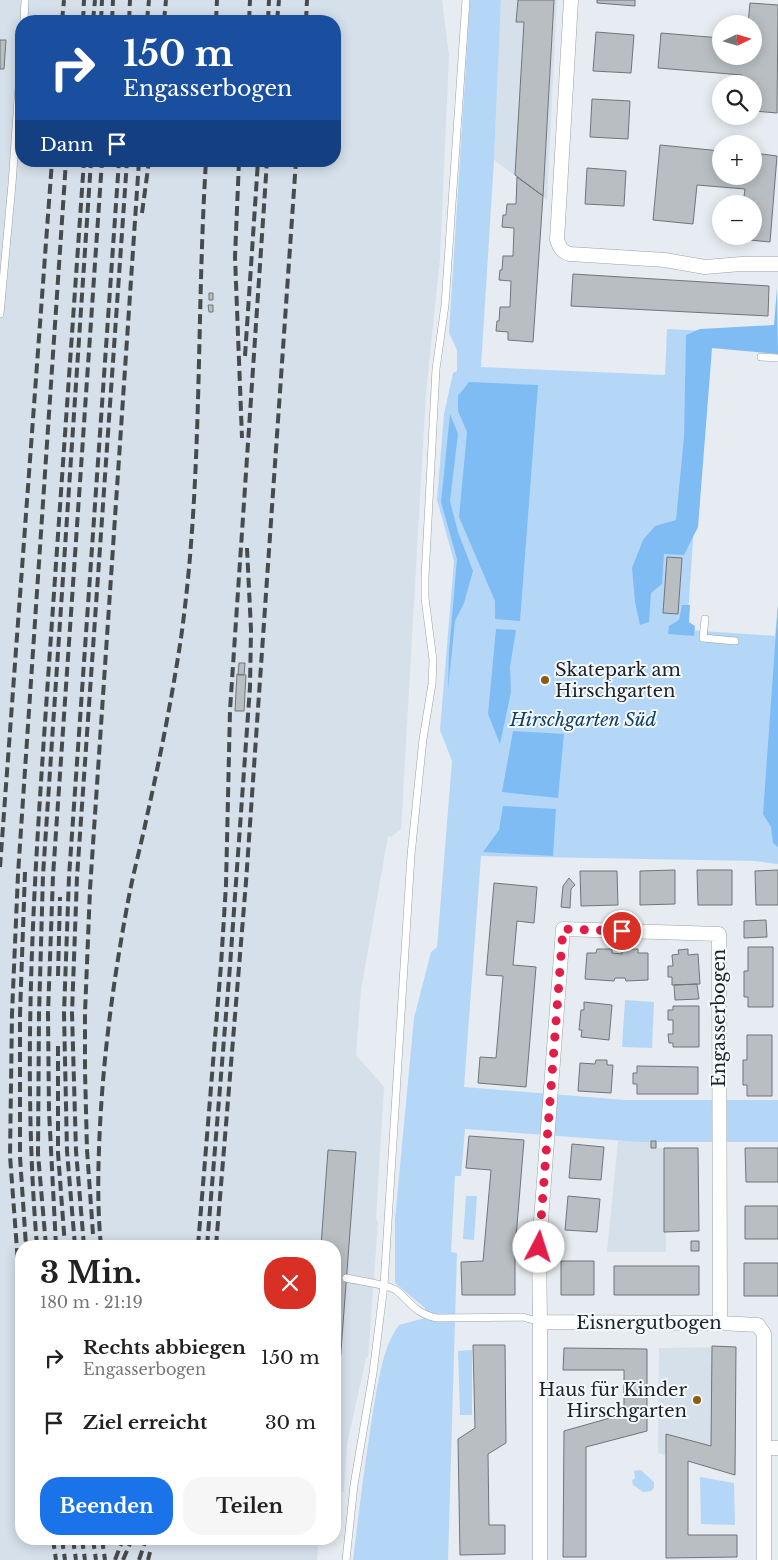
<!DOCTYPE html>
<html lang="de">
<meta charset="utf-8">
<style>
body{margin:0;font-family:"Libre Baskerville",serif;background:#f6f6f6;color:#222;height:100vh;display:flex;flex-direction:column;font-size:19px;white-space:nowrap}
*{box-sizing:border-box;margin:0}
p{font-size:16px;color:#767676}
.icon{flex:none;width:28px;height:28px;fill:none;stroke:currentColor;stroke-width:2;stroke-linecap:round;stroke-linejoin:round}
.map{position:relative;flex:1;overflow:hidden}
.details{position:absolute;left:15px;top:1240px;width:326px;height:305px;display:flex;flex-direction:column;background:#fff;border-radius:20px;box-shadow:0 2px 12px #0003}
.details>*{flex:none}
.guide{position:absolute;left:15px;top:15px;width:326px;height:152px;border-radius:20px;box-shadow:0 2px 12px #0003;background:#1a4fa0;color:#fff;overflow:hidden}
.needle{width:32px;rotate:85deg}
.buttons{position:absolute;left:712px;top:15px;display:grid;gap:10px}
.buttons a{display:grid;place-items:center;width:50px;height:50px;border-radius:50%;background:#fff;box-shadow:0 2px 12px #0003;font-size:25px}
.pin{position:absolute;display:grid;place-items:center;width:42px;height:42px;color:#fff;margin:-21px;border:2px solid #fff;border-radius:50%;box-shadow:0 1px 5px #0007}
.me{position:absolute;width:55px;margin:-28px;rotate:5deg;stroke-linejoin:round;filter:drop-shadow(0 0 4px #0008)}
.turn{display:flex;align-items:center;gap:18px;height:105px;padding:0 25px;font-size:22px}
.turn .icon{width:65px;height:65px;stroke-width:2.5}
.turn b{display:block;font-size:35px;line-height:42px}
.then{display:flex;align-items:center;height:48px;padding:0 25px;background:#0003;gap:10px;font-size:19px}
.round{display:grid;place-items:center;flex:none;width:52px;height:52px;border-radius:20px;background:#f6f6f6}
.head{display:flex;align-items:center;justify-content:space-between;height:85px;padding:0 25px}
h1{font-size:30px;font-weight:700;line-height:38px}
.action{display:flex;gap:10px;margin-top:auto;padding:10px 25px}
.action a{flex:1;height:58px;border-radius:20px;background:#1a73e8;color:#fff;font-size:20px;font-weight:700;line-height:58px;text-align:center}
.action a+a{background:#f6f6f6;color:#222}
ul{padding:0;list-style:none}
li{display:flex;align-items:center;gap:15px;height:65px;padding:0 25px}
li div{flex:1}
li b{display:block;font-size:19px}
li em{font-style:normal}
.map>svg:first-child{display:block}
.built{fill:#d5e0eb;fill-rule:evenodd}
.green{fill:#b5d7f7}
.forest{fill:#7fbcf4}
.building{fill:#b9bec3;stroke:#707579}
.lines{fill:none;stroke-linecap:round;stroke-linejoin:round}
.service-casing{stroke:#9da2a7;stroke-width:8}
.minor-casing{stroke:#9da2a7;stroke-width:15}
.service{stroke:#fff;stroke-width:7}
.minor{stroke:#fff;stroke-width:14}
.rail{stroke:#484b4d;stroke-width:4;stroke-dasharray:10 5;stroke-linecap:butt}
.route{stroke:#e11d48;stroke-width:9;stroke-dasharray:0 16.2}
.poi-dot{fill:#915a11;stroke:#f3f9fe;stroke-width:2}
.labels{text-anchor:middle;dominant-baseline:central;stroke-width:4;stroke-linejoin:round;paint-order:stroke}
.poi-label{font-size:18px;fill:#1f2123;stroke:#f3f9fe;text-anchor:start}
.park-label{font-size:18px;font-style:italic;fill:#124064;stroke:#f3f9fe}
.street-label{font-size:18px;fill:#1f2123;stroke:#f3f9fe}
</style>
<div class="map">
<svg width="778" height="1560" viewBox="0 0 778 1560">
<rect width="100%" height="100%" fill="#e6ecf1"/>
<path class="built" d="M0,0H442L449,55L440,258L426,393L401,829L391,837L388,836L361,990L356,1055L384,1087L376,1218L378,1223L368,1357L366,1358L347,1444L344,1491L335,1499V1246H21V1539H319L317,1560H0ZM21,21H335V161H21Z
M501,0H557L547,200L494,160Z
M618,1141H656L657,1148H698L699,1231L666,1232V1252H607Z
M736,1347L735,1475L658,1453L659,1348Z"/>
<path class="green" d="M470,0H501L494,160L481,367L665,375L667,329L707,331L687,630L775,636L778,604V864L755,861L481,856L464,1087L625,1100H778V1142H639L465,1129L461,1176H455L451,1252L457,1253L448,1560H353C359,1511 365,1461 373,1412C378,1385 382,1347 399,1325L425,1318V1308L395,1283V1219L414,1018L431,952L437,947L452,761L440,730L454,561L437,500L444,414L453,373L457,371V350L449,333Z
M625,1000L654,1002L652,1048L622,1047Z
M466,1196H477L474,1240L463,1239Z
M472,1350V1415H460L458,1351Z
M641,1470L654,1482V1488L651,1491L643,1492L633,1485L632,1480L635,1478L634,1471Z
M700,1477L734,1483L735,1525L701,1524Z"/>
<path class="forest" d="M777,288L778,354L712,348L698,527L684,555L664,554L662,584L651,593L649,622L640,625L635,602L632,568L643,540L655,526L676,520L684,437L686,335L700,329L774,325Z
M469,382L538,385L520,621L495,619V601L459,517L467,432L458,411V396Z
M450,414L458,434L450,501L458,532L473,571L464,603L455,621L448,690L449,652L457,559L441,502Z
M778,604V847L773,843L771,827L763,814Z
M682,605H690L689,622L695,626L694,636L668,634L669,626L679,620Z
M496,629L516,630L510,667L511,692L500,744L488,714Z
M513,731L564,734L558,798L502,792Z
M503,806L556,809L553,856L483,852L499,830Z"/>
<path class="building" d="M518,0H554L543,196L515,175L524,22H516Z
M597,0H635V6L597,3Z
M750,3L778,5L777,113L754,111V84H742V75L658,68L661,33L721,38V56H754V24H748Z
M596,32L634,35L631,73L593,71Z
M0,40H6L4,69H0Z
M592,99L630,101L628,139L590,137Z
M660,145L721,151V176H754V153L777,156L770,242L740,239V236H754V204H743L745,189L697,185L693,224L653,220Z
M587,168L626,171L624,206L585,204Z
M517,177L543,196L533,342L508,340V332L496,331L497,321H499L500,307H510L511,281L499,280L500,270H502L503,256H513L514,228L502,227L503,215H506L507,204H516Z
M573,274L769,286L768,316L571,306Z
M209,293H213V300H209Z
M208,305H213V312H209Z
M667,557L682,558L678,614L663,613Z
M239,663H245L244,675H238Z
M237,674L246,675L244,711H235Z
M675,870V904L640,905V871Z
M697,870H732V905H698Z
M778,870V905H756L755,871Z
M580,871H617L618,905L581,906Z
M569,878L575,885L571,889L570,908L561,907L563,886Z
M494,883L537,887L534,923L517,921L513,965L536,967L526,1087L478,1083L480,1057L496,1058L503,976L486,975Z
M766,920L767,937L744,938V921Z
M748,947H773V1007H748V997H744V971H748Z
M597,949H612V953L622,954V949H638V953H648V980L626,981L625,978H615L614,981L585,979L587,953H596Z
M688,949V955L698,954L700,984L672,985V977H668V966H673L672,955L679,954L678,950Z
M697,984L699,999L675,1000L674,985Z
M584,1002L612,1005L609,1040L581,1037L582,1030H579L581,1010H584Z
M673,1006H699V1047H673V1043H669L668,1034H673V1020H668V1010H673Z
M747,1035H772V1096H747V1085H743V1060H747Z
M596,1060H607V1065H613L611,1093L578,1091L580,1063L595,1064Z
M637,1066L698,1067V1094H637V1084H633V1073H637Z
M469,1136L524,1140L515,1250V1295H462L461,1262L483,1261L491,1170L466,1168Z
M651,1141H656V1148H651Z
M572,1144L604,1147L601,1180L569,1178Z
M664,1148H698L699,1231L664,1232Z
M745,1148H778V1182H746Z
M328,1150L356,1152L336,1417L335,1246H321Z
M568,1196L600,1199L597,1232L565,1230Z
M745,1206H778V1239H745Z
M691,1241H699V1251H691Z
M561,1261H594V1295H561Z
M744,1263H778V1296H744Z
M614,1266H699V1295H614Z
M473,1345H505L506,1443L488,1454L489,1525H505V1554L460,1555L458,1439L475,1428Z
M712,1346L736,1347L735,1475L688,1461V1535H737V1557L666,1558V1434L711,1446Z
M564,1348L647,1349V1431L586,1447V1557H563L564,1431L624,1414V1370H563Z"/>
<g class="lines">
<defs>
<path id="service" d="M24,21L25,0
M0,314L12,184L21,58
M761,357L778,358
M705,619L703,638L735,641
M346,1278C359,1281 386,1284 396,1290C411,1302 415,1314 437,1318L523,1317L540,1322
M346,1560L354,1485L373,1373L384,1285L411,855L423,739L432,684L433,660L425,598V577L436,369L445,305L466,0"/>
<path id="minor" d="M571,0L557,240C560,248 562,252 570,254L665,260L705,267L741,264H778
M540,1322L720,1323L758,1325L764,1334V1560
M764,1448H778
M540,1560V1322L539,1247L563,929L719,934L720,1323"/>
</defs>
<use href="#service" class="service-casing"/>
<use href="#minor" class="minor-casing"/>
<use href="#service" class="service"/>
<use href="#minor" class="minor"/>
<path class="rail" d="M62,21L64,0
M83,21L84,0
M93,21L95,0
M101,21L102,0
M112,21L113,0
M129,21L130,0
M147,21L149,0
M164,21L166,0
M216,21L217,0
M249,21L250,0
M268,21L269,0
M277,21L279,0
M306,21L307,0
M239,161L235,257L242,438
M142,213L149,161
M245,356L258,161
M0,867L52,161
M25,872L20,1014V1157L26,1246
M58,976L60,897
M58,1046V1153L65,1246
M93,1234L87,1150L85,1071V1013L90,889L139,161
M37,1246C21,1057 35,868 48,679C60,506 72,334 84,161
M46,1246L38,1154L39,1014L43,875L91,161
M56,1246L49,1111L48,1013L53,876L102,161
M75,1246L67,1151L64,1013L69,877L119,161
M84,1246L76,1151L72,1013L77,877L127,161
M101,1246C97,1206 98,1166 100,1126C104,1047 115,969 130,891C135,866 142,841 147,816C160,758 172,698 181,638C203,480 196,320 206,161
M198,1246L221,965L226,885L230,710L267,161
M207,1246L230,966L250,687L251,630L247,548
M216,1246L246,882L296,161
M21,1303L10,1156L12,1014L18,874L66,161
M53,1539L56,1560
M62,1539L65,1560
M73,1539L76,1560
M82,1539L85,1560
M93,1539L96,1560
M102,1539L105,1560
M115,1560L123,1539
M123,1560L132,1539
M139,1560L146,1539
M148,1560L150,1552"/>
</g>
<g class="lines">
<path class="route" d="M539,1247L563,929L622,931"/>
</g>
<g class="poi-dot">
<circle cx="545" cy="680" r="5"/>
<circle cx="697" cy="1400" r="5"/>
</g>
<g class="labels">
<g class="poi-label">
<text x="555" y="670">Skatepark am<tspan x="555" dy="21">Hirschgarten</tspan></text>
<text x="687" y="1390" text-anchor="end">Haus für Kinder<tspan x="687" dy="21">Hirschgarten</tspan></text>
</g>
<g class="park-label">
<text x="583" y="720">Hirschgarten Süd</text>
</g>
<g class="street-label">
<text transform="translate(719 1018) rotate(-90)">Engasserbogen</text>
<text x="649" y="1323">Eisnergutbogen</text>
</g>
</g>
</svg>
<div class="buttons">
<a><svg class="needle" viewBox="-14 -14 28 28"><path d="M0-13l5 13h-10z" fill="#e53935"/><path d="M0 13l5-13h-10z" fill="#767676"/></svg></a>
<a><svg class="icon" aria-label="search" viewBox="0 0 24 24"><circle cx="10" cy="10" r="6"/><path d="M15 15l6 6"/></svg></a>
<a>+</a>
<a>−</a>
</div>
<div class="pin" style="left:622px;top:931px;background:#d93025"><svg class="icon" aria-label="arrive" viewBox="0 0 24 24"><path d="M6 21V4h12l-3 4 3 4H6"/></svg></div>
<svg class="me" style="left:539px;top:1247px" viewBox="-20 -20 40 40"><circle r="19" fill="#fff"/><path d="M0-13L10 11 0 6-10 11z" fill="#e11d48"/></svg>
<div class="guide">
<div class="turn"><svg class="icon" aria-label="right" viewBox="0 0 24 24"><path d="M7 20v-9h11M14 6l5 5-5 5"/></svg><div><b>150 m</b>Engasserbogen</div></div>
<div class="then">Dann<svg class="icon" aria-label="arrive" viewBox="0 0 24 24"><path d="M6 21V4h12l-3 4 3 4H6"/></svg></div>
</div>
<section class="details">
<div class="head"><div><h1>3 Min.</h1><p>180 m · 21:19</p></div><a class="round" style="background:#d93025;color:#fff"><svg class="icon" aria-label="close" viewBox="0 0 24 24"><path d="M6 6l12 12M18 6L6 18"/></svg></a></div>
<ul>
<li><svg class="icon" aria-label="right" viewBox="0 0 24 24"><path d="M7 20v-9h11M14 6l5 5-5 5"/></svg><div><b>Rechts abbiegen</b><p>Engasserbogen</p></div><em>150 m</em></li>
<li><svg class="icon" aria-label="arrive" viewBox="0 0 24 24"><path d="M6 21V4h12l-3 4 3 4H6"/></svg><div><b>Ziel erreicht</b></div><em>30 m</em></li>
</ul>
<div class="action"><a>Beenden</a><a>Teilen</a></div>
</section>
</div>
